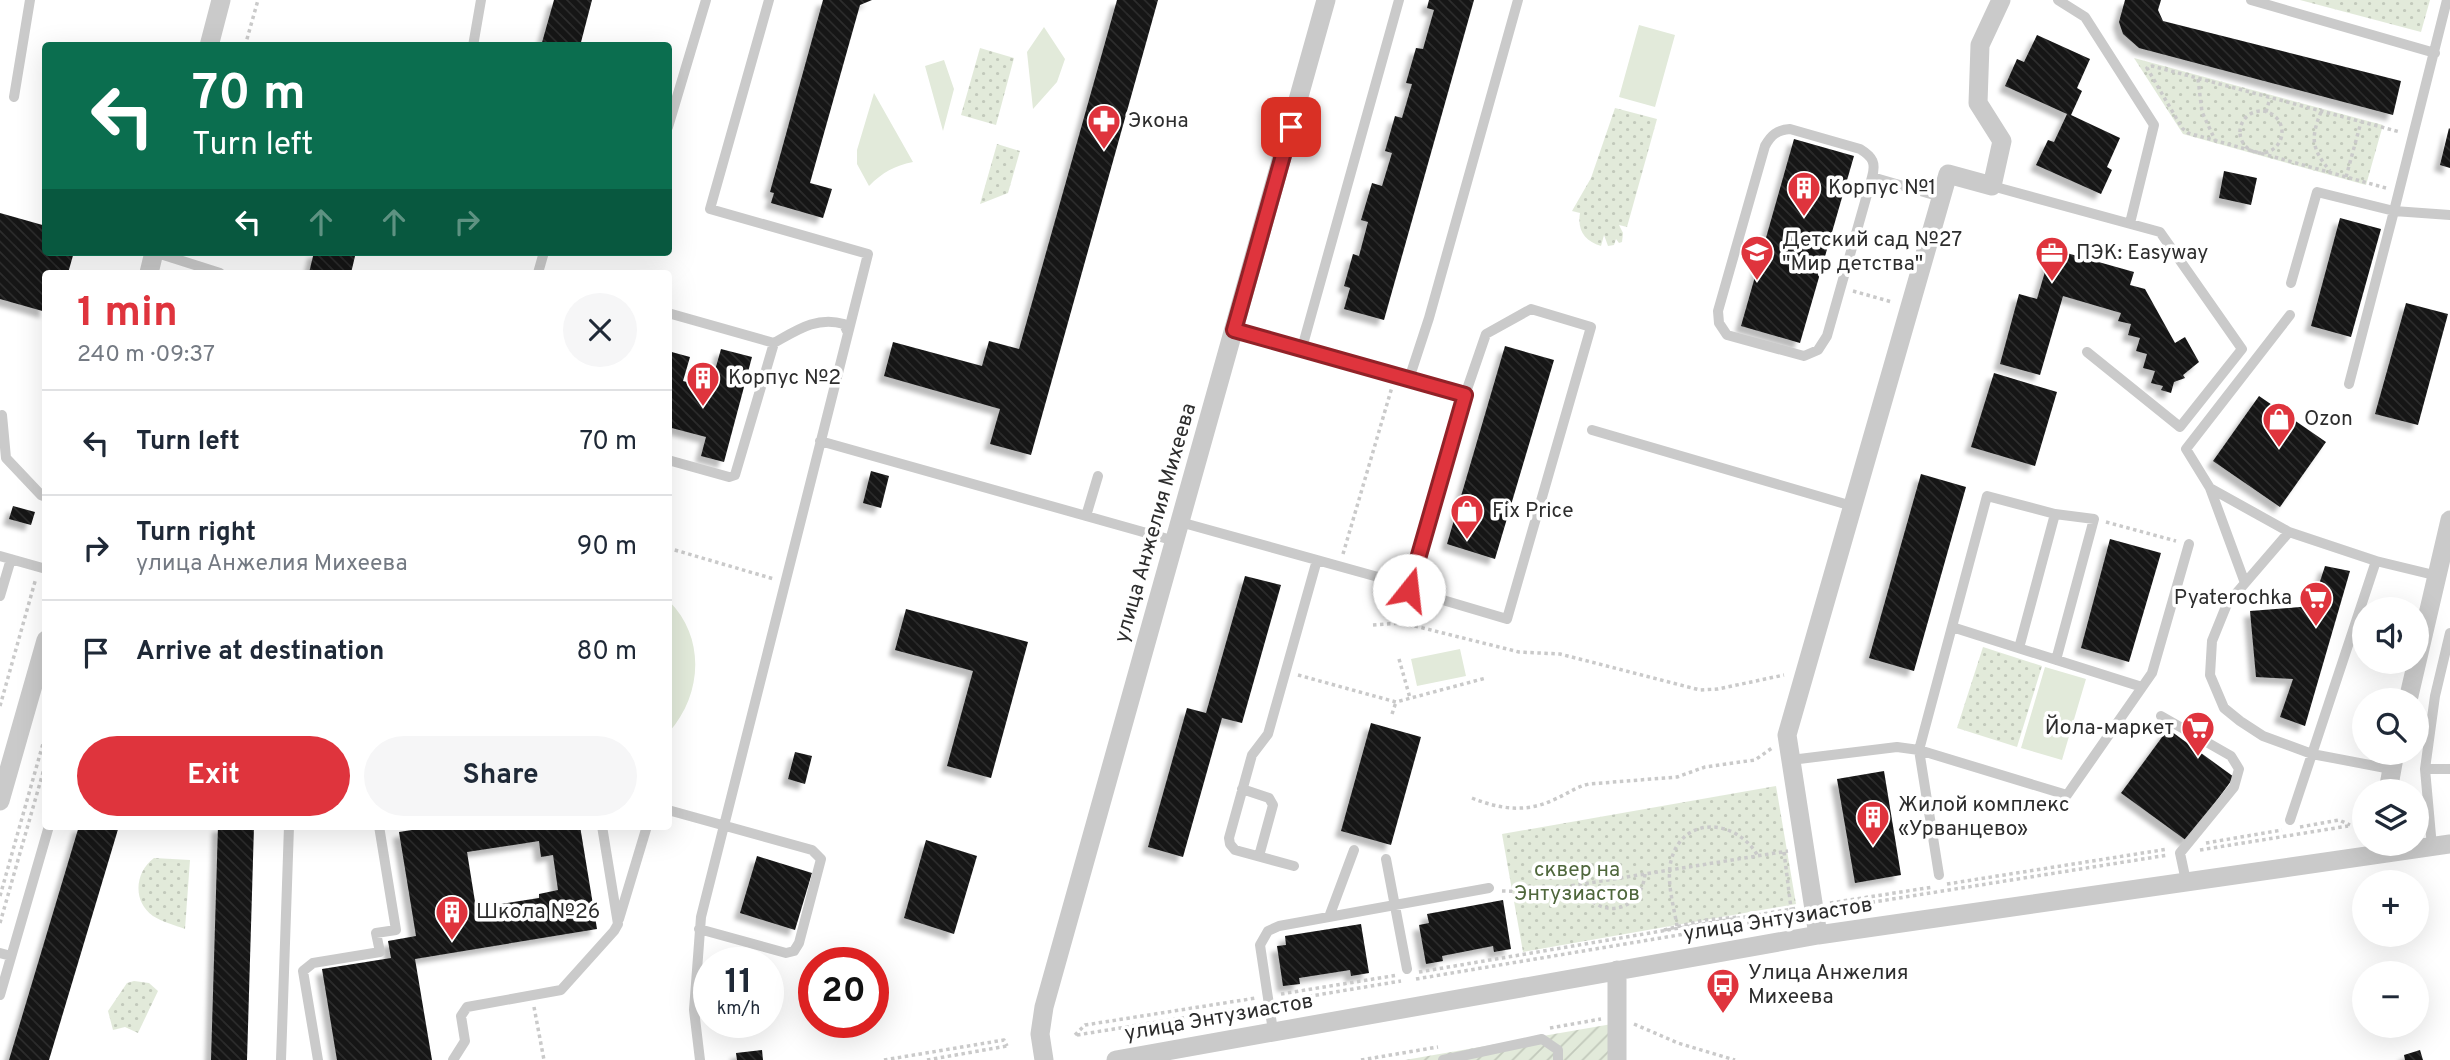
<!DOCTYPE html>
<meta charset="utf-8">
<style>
body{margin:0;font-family:Overpass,sans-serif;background:#f6f6f7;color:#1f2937;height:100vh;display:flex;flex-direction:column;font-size:26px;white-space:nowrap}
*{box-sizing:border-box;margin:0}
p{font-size:23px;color:#747a83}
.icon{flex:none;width:38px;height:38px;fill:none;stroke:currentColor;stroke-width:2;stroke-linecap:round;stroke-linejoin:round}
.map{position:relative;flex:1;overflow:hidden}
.panel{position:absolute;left:42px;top:270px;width:630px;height:560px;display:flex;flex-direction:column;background:#fff;border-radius:7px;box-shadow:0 7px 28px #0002}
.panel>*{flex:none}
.hud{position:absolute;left:42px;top:42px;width:630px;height:214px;border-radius:7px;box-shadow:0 7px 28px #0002;background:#0b6e4f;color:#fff;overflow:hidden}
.fabs{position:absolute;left:2352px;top:597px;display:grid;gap:14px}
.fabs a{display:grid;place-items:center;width:77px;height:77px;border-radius:50%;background:#fff;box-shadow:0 7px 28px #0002;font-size:35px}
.speed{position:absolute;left:693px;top:947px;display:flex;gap:14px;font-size:35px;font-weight:700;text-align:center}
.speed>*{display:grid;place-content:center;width:91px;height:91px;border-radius:50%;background:#fff;box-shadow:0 7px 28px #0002;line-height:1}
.speed small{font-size:18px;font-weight:400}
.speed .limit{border:10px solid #d22;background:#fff;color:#111}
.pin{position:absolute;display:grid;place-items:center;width:60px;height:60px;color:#fff;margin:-30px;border-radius:14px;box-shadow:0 4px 10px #0006}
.me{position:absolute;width:77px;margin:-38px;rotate:16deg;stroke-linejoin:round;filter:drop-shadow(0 0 5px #0008)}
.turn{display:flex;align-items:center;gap:24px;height:147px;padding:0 35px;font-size:32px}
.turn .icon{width:91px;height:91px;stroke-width:2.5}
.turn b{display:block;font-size:49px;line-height:60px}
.lanes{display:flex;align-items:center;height:66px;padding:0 35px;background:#0003;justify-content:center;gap:35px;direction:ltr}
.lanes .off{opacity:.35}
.round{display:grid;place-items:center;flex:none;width:74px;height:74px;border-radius:37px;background:#f6f6f7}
.head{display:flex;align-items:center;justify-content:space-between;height:119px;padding:0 35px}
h1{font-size:42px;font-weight:700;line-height:52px;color:#df343d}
.action{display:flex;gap:14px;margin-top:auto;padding:14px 35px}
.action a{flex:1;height:80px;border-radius:42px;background:#df343d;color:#fff;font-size:28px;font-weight:700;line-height:80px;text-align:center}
.action a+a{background:#f6f6f7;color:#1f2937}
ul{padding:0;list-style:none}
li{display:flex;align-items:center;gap:21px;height:105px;padding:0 35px;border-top:2px solid #e0e1e3}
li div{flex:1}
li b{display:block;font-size:26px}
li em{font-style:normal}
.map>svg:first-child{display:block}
.park{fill:url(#park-dots)}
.garden{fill:url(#garden-furrows)}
.pitch{fill:#e2eada}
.building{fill:url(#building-back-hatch);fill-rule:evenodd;filter:url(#shadow)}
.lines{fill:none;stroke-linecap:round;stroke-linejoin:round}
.path{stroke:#cacaca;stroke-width:3.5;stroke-dasharray:3.5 3.5;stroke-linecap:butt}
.lane{stroke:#cacaca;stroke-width:10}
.street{stroke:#cacaca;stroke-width:19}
.route-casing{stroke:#912228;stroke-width:18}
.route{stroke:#df343d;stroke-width:12}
.labels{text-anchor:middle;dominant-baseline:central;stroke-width:7;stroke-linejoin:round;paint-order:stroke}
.poi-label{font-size:21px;fill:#2d2d2d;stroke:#fff;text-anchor:start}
.street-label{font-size:21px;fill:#2d2d2d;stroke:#fff}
.park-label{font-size:21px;fill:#4f673c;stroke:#fff}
</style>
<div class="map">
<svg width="2450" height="1060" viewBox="0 0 2450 1060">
<defs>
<pattern id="park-dots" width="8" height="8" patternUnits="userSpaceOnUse" patternTransform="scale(1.75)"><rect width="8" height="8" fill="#e2eada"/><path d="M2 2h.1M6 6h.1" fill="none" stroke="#c2c9bb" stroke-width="1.8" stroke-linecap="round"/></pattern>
<pattern id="garden-furrows" width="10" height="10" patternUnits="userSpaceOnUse" patternTransform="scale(1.75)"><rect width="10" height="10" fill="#e2eada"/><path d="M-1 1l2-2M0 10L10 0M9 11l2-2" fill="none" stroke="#c2c9bb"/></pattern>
<pattern id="building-back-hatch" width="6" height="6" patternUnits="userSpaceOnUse" patternTransform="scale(1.75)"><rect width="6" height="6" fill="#141414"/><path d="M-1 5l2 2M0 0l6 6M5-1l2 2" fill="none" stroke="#2e2e2e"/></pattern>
<filter id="shadow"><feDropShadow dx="-6" dy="6" stdDeviation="2" flood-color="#0004"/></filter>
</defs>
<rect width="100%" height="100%" fill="#fff"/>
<path class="park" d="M2300,0H2430L2421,32Z
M980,48L1014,58L996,125L961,115Z
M2134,58L2383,125L2366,185L2183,134Z
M1615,108L1657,119L1627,227L1619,225L1623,233L1622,242L1619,243L1616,239L1614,245L1608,246L1604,235L1601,246C1585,241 1577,231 1580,213L1572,211L1591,178Z
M997,144L1020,151L1008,193L980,204Z
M1983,647L2042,666L2017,747L1957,728Z
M1776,786L1796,904L1523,952L1502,834Z
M154,858L190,860L185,929C175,925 162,922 153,916C132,901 135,872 154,858Z
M134,981L149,983L158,991L138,1033L125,1027L113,1030L108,1011L127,983Z"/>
<path class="garden" d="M1612,1024L1613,1060H1405Z"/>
<path class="pitch" d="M1639,25L1675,35L1655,107L1619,97Z
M1044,27L1065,59L1057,82L1033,109L1027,52Z
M944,60L954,89L943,131L925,66Z
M874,93L913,162C894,166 883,172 869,186L857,164V150Z
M669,601C706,638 702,695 669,732Z
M1460,649L1466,676L1417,686L1411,659Z
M2045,667L2086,679L2062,760L2021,748Z"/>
<path class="building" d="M554,0H592L580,46H541Z
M823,0H872L860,5L810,183L832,189L823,218L771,203L774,193L770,192Z
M1117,0H1158L1031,455L990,444L1000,409L884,376L893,342L982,366L989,341L1019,349Z
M1429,0H1474L1384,320L1344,309L1350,288L1344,286L1353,254L1359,256L1368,222L1361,220L1372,183L1382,186L1392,153L1385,151L1395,116L1402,118L1412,84L1406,83L1416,48L1423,49L1434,10L1427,8Z
M2125,0H2161L2158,10L2163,21L2401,81L2393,115L2139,48L2123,34L2119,22Z
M2037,35L2090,59L2077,88L2082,91L2071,115L2120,138L2107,167L2112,170L2101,194L2036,165L2048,140L2054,142L2067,114L2005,86L2017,59L2024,62Z
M2449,128L2450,129V168L2440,165Z
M1794,139L1854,156L1800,343L1741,326Z
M2224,171L2257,178L2251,205L2219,198Z
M0,213L46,226V252H74L68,273H46V312L0,299Z
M2340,218L2381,229L2351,337L2311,326Z
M2056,250L2134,272L2130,285L2145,289L2175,343L2185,337L2199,362L2183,375L2185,378L2174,382L2171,393L2161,390L2163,386L2151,383L2155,371L2143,368L2147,354L2136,351L2140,338L2128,335L2131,324L2118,321L2121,313L2063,296L2040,375L2000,364L2019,294L2037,299L2049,258L2053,259Z
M314,252H356L351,273H309Z
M2406,303L2448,314L2418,425L2375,414Z
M1505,346L1554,360L1495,559L1447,544Z
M721,349L752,357L724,462L701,456L706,437L668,427V351L690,357L683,381L710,388Z
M1994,373L2057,392L2035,466L1971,447Z
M2259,396L2326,442L2280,507L2213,461Z
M871,471L889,476L881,508L863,503Z
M1921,474L1966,487L1914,671L1869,658Z
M13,506L35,512L31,525L9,519Z
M2110,539L2161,553L2129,662L2081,648Z
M2325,566L2350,571L2305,726L2280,717L2293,679L2256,677L2250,611L2312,606Z
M1245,576L1281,585L1242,723L1222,718L1183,857L1148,847L1187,708L1206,713Z
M906,609L1028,642L991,778L947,766L973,671L895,650Z
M1371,723L1421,737L1391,845L1341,831Z
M2168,729L2234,777L2187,841L2121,793Z
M795,752L812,756L805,784L788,779Z
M1884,771L1901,875L1855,883L1837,779Z
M79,826H119L49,1060H9Z
M218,826H254L247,1060H211Z
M437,826H580L597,929L415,959L432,1060H337L322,969L391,958L388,941L416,936L399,832ZM539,841L541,857L553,855L558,890L539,894V898L476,908L467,852Z
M926,840L977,856L954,934L904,918Z
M757,856L812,873L795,930L740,913Z
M1503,900L1511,949L1494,952L1493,946L1442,956L1443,961L1426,964L1419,925L1429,923L1427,914Z
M1361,924L1369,973L1351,976L1350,970L1299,978L1300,984L1283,986L1277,946L1286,945L1285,936Z
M762,1050L763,1060H737L736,1053Z
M2420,1050L2423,1060H2405L2404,1055Z"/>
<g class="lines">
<path class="path" d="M245,46L258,0
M2198,79L2202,112L2215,140
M2240 132a21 21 0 1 1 42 0a21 21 0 1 1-42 0Z
M2266,112L2270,98
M2321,112C2310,139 2312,149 2330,171
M2346,177L2361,122
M2386,188L2188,133L2182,128L2147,68L2152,66L2400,132
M1853,291L1892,302
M2106,522L2176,541
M668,548L774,579
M1343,554L1392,387
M1373,625L1403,623L1519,652L1560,654L1700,690L1718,689L1784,675
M1399,659L1410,698
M1298,675L1396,702L1486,678
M0,706L36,578
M1392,714L1396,702
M1472,798C1499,809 1526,813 1553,800C1566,795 1575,787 1589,784L1677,777L1705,767L1755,760L1772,748
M2300,827L2339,820L2350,825
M2206,843L2282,830
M2200,850L2348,826
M1784,852L1792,916
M1947,884L2168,849
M1580,885C1596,921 1641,914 1645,874
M1502,891L1533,892L1788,851
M0,896L46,733
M1830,903L1933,887
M1830,909L2168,855
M0,923L46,762
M1677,926C1674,907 1666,881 1671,861C1682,815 1736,818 1758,856
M1664,930L1704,920L1739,917
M1419,972L1798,908
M1416,979L1798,915
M1281,994L1398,975
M1281,1001L1401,981
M534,1007L544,1060
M1634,1024L1678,1043L1735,1060
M1550,1028L1601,1019
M1075,1035L1085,1025L1256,998
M1077,1035L1256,1006
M884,1060L1004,1040L1007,1046
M927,1060L1007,1046
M1361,1060L1438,1047"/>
<path class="lane" d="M2058,0L2085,17L2154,125L2130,223
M2251,0L2435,53
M473,46L481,0
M14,97L30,0
M668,127L706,0
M1872,177C1876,163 1873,157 1860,149L1790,129C1777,130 1771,135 1765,146L1718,311L1719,323L1727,335L1804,356L1818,350L1827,336L1872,177L1941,197
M1992,186L2160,232L2242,349L2180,427L2087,352
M154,252L220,273
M538,273L544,252
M2291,283L2317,192L2394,211L2447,0
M668,313L774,343C797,330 817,316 844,324L847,331
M2290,315L2186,449L2210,488L2289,532L2376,561
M1234,330L1465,395L1409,590L1507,619L1591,327L1531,309L1486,334L1465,395
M1302,348L1399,0
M1409,379L1429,318L1518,0
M2349,384L2394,211L2450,215
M2,415L6,458L41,495L46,497
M1592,430L1852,506
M820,441L1175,541
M668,460L729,477L735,475L774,343
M2210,488L2245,583
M1086,516L1098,476
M1180,522L1378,577
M2289,532L2227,604L2212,641L2210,675L2224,708L2240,721L2263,736L2312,754L2290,820
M0,556L46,569
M0,596L11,559
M1952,627L2142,687
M2019,648L2055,514
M2056,660L2094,519L2055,514L1987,496L1919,750L2067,795L2152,673L2189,544
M2161,716L2231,756L2239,769L2234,787L2180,853L2186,881
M1791,760L1897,747L1919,750L1939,875
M2391,769L2312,754L2376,561L2438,576
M2425,769L2435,696L2450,633
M1242,789L1269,798L1273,805L1259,856
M668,810L812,850L821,859L799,943L794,951L786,953L699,929
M2432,847L2425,769H2450
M1386,859L1407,969
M1294,866L1235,850L1230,844L1229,838L1252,755L1268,734L1317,560
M1329,917L1354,850
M619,919L647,826
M0,953L11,956
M0,995L49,826
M1273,1031L1260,945L1268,931L1279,926L1489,888
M281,1060L289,826
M318,1060L303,971L313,963L380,952L376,933L396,930L379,826
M453,1060L465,1041L461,1016L467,1007L561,990L614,931L618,924L602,826
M700,1060L694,1010L701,917L868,254L710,209L769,0
M1443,1060L1542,1039L1558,1050V1060"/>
<path class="street" d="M209,46L221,0
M149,273L154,252
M2408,700L2450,520
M2388,791L2395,752
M0,801L46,640
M1818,935L1787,735L1948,174L1992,186L2002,141L1978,103L1980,45L2001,0
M1617,970V1060
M1044,1060L1040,1034L1044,1007L1326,0
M1116,1060L1818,935L2450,844"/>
</g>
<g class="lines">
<defs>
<path id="route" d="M1291,127L1234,330L1465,395L1409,590"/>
</defs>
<use href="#route" class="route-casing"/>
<use href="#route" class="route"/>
</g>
<defs>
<symbol id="pharmacy-pin" viewBox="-11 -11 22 30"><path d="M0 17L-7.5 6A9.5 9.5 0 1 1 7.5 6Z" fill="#df343d" stroke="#fff"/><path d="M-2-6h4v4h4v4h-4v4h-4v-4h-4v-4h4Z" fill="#fff"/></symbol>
<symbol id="building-pin" viewBox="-11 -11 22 30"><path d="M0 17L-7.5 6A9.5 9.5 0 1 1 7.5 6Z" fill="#df343d" stroke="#fff"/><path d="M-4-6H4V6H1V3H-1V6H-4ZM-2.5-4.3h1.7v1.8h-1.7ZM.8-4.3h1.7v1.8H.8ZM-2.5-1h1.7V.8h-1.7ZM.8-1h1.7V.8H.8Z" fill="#fff"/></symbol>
<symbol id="school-pin" viewBox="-11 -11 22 30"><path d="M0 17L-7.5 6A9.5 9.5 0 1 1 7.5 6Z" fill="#df343d" stroke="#fff"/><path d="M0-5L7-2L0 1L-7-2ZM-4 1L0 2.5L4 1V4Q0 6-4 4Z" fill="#fff"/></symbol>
<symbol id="office-pin" viewBox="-11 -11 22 30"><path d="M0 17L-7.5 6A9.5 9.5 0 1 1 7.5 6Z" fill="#df343d" stroke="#fff"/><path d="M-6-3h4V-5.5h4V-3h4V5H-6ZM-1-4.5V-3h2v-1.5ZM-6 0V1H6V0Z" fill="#fff"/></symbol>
<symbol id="shop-pin" viewBox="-11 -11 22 30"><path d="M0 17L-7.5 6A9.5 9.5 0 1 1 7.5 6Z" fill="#df343d" stroke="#fff"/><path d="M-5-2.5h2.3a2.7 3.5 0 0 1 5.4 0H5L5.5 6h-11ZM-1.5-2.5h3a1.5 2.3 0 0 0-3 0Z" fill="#fff"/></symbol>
<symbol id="supermarket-pin" viewBox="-11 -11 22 30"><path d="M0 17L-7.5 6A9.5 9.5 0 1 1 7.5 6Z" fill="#df343d" stroke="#fff"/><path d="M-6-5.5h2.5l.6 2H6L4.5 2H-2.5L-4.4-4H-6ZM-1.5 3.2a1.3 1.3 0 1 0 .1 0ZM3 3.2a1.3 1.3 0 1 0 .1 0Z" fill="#fff"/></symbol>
<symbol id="bus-pin" viewBox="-11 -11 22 30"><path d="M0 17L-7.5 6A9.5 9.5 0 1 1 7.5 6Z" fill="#df343d" stroke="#fff"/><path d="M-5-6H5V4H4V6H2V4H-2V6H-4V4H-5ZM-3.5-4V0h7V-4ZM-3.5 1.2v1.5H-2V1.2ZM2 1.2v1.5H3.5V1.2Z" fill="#fff"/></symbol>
</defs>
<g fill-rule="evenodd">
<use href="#pharmacy-pin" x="1085" y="102" width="38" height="52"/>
<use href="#building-pin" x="1785" y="169" width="38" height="52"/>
<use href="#school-pin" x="1738" y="233" width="38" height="52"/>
<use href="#office-pin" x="2033" y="234" width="38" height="52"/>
<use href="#building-pin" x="684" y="359" width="38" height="52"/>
<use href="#shop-pin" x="2260" y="400" width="38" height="52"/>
<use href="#shop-pin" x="1448" y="492" width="38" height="52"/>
<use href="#supermarket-pin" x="2297" y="579" width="38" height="52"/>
<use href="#supermarket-pin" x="2179" y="709" width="38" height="52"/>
<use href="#building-pin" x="1854" y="798" width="38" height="52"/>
<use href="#building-pin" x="433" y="893" width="38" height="52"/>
<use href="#bus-pin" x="1704" y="966" width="38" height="52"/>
</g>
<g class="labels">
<g class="poi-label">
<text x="1128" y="121">Экона</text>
<text x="1828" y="188">Корпус №1</text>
<text x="1782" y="240">Детский сад №27<tspan x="1782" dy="24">"Мир детства"</tspan></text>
<text x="2076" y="253">ПЭК: Easyway</text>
<text x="728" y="378">Корпус №2</text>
<text x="2304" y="419">Ozon</text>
<text x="1492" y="511">Fix Price</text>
<text x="2292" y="598" text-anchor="end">Pyaterochka</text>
<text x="2174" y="728" text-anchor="end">Йола-маркет</text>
<text x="1898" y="805">Жилой комплекс<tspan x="1898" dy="24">«Урванцево»</tspan></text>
<text x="476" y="912">Школа №26</text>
<text x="1748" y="973">Улица Анжелия<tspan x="1748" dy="24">Михеева</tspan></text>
</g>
<g class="street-label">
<text transform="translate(1156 523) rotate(-74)">улица Анжелия Михеева</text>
<text transform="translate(1778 920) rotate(-9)">улица Энтузиастов</text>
<text transform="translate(1219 1018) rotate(-10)">улица Энтузиастов</text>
</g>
<g class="park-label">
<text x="1577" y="870">сквер на<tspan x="1577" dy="24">Энтузиастов</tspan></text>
</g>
</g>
</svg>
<div class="fabs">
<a><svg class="icon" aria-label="sound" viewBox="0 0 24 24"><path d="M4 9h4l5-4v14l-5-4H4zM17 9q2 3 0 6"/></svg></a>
<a><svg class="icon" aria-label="search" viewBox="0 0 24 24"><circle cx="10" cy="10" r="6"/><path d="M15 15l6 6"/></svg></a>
<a><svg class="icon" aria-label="layers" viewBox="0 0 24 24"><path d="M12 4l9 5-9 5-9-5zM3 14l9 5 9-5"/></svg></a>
<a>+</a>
<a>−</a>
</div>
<div class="speed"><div>11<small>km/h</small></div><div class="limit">20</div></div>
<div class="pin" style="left:1291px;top:127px;background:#d93025"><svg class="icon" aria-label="arrive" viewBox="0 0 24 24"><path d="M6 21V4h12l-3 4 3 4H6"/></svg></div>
<svg class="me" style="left:1409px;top:590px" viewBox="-20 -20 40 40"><circle r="19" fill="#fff"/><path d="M0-13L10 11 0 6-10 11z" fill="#df343d"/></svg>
<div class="hud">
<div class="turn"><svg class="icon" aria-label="left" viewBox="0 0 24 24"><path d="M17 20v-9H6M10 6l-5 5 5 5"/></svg><div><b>70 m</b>Turn left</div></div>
<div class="lanes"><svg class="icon" aria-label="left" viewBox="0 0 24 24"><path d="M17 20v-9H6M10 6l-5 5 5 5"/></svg><svg class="icon off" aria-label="ahead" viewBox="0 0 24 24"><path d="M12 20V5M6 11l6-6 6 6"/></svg><svg class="icon off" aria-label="ahead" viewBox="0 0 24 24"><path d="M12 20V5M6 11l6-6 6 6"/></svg><svg class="icon off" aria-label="right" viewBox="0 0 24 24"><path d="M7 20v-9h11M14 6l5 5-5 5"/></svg></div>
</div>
<section class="panel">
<div class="head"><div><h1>1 min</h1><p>240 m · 09:37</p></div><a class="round"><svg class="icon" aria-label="close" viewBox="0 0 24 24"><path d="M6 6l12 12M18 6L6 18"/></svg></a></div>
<ul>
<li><svg class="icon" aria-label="left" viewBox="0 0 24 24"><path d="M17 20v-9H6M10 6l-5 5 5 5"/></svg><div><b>Turn left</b></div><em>70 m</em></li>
<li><svg class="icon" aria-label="right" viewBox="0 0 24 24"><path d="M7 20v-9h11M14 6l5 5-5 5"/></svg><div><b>Turn right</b><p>улица Анжелия Михеева</p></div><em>90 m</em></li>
<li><svg class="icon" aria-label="arrive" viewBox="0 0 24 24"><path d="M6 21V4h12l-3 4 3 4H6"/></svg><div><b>Arrive at destination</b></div><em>80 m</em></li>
</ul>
<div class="action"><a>Exit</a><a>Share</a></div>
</section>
</div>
